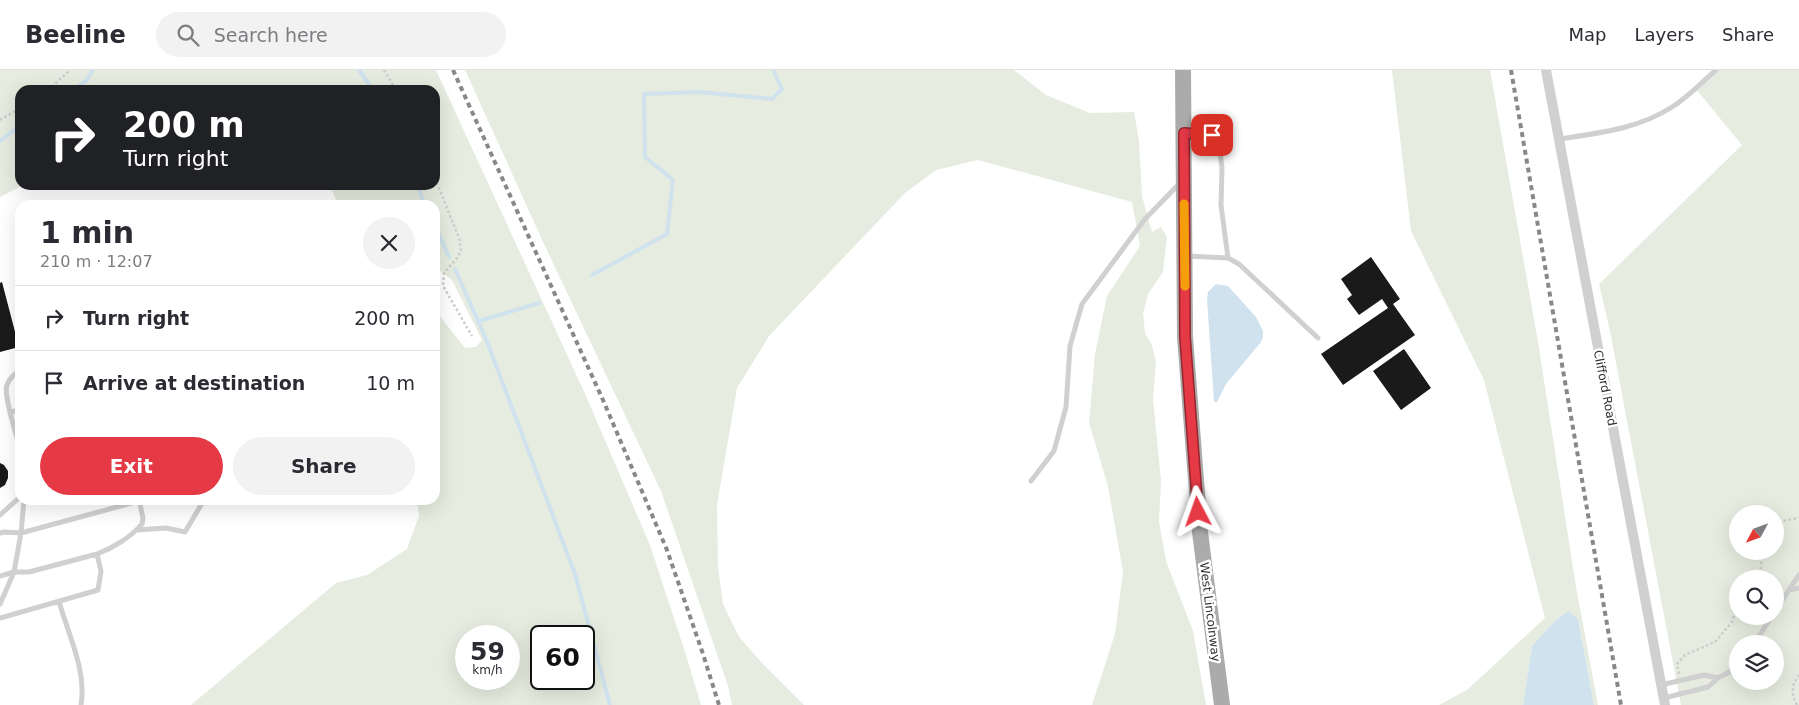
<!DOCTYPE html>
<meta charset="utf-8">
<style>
body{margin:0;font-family:"DejaVu Sans",sans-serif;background:#f2f2f3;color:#2b2b33;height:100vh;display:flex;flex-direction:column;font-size:19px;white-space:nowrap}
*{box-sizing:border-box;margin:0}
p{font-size:16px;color:#7c7c81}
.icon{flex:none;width:28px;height:28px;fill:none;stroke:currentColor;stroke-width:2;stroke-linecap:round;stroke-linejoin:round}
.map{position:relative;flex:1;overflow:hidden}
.drawer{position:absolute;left:15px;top:130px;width:425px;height:305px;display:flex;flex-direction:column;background:#fff;border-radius:15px;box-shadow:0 5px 20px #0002}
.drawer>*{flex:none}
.guide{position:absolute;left:15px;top:15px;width:425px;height:105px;border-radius:15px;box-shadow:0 5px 20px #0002;background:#202124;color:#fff;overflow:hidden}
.needle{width:32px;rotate:229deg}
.fabs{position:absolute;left:1729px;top:435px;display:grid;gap:10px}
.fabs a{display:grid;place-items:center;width:55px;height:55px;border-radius:50%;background:#fff;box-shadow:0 5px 20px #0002;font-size:25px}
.speed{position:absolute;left:455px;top:555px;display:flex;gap:10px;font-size:25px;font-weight:700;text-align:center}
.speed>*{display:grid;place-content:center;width:65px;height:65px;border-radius:50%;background:#fff;box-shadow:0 5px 20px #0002;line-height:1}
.speed small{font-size:12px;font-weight:400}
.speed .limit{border:2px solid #111;border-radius:8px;background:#fff;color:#111}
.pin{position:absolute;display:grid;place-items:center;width:42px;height:42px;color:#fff;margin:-21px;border-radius:10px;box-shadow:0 2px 8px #0006}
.me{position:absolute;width:55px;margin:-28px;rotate:356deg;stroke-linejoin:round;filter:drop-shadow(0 0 4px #0008)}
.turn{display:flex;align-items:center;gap:18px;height:105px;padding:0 25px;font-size:22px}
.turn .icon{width:65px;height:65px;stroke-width:2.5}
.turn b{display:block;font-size:35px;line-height:42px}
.round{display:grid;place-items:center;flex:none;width:52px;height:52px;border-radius:26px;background:#f2f2f3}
.head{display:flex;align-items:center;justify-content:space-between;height:85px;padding:0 25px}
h1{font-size:30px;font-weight:700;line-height:38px}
.cta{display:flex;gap:10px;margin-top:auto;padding:10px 25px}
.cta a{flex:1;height:58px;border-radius:30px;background:#e63946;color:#fff;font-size:20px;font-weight:700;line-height:58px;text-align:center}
.cta a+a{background:#f2f2f3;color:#2b2b33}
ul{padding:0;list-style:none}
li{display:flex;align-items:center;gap:15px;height:65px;padding:0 25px;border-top:1px solid #e1e1e2}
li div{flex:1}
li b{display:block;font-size:19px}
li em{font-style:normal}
header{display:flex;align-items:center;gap:30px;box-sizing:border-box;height:70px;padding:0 25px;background:#fff;border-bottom:1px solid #e1e1e2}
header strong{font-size:24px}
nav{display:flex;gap:28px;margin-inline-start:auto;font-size:18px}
.search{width:350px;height:45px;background:#f2f2f3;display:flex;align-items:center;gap:12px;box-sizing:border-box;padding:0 18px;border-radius:28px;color:#7c7c81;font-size:19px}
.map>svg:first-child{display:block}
.green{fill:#e6ecdf;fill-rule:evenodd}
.water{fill:#cfe2ee}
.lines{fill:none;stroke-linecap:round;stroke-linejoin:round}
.stream{stroke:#cfe2ee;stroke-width:4}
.building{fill:#1a1a1a}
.path{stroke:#cdcdcd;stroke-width:2.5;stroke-dasharray:2.5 2.5;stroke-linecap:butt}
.lane{stroke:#d0d0d0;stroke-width:5}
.street{stroke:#d0d0d0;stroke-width:10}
.primary{stroke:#ababab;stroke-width:16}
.rail{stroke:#888;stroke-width:4;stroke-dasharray:5 4;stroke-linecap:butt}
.route-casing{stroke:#96252e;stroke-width:12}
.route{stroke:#e63946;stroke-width:9}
.slow{stroke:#f59e0b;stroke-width:9}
.labels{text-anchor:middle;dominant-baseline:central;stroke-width:5;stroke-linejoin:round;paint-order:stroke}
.street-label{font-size:12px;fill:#333;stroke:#fff}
</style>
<header>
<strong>Beeline</strong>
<div class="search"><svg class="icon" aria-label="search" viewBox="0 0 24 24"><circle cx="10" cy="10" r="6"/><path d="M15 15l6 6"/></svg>Search here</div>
<nav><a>Map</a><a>Layers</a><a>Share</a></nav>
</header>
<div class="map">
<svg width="1799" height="635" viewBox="0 0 1799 635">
<rect width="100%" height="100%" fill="#fff"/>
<path class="green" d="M0,0H436L586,326L650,475L686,585L701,635H191L336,513L367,505L407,479L419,446L417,430H435V240L465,278L476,277L482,270L452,210L435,197V135H338L330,115H435V20H274L259,17L251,20H20V115H24L0,127ZM466,566H509V609H466ZM541,566H584V609H541Z
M465,0H1014L1046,25L1090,43L1134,42L1139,71L1142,126L1152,162L1161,157L1167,167L1163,202L1148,224L1143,243L1145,263L1152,275L1156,292L1153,329L1161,411L1159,451L1166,491L1193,561L1206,635H1092L1115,564L1123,502L1108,416L1089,353L1095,284L1107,226L1140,176L1132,132L978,90L936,100L905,123L769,266L737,318L717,435L718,497L723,534L739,567L762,593L804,635H732L728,616L661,421L544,174Z
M1392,0H1490L1538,272L1576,517L1598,635H1594L1578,549L1532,576L1523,635H1439L1467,620L1545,548L1484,310L1411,161Z
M1716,0H1799V635H1681L1610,261L1599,214L1742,75L1695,18ZM1738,444H1775V481H1738ZM1738,509H1775V546H1738ZM1738,574H1775V611H1738Z"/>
<path class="water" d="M1216,214L1228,216L1256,247L1263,261V267L1261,272L1226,314L1217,332H1214L1207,230L1208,222Z
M1569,541L1578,549L1594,635H1523L1532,576L1555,551Z"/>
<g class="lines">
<path class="stream" d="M359,0L373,20
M73,20L86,11L93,0
M0,71L20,56
M418,115L420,123L425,135
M435,156L449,187
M455,199L486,269L575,504L610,635
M592,205L667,164L673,110L645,87L644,24L699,22L772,29L782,19L773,0
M479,251L539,233"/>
</g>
<path class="building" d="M1371,187L1400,229L1393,234L1415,265L1343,315L1321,284L1388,238L1382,229L1359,245L1347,229L1352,225L1341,209Z
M2,212L19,277L0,282V213Z
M1404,279L1431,318L1401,340L1373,301Z
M0,393L4,395L8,401V408L5,415L0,418Z"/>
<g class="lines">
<path class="path" d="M384,0L396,20
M48,20L70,0
M0,50L20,38
M435,108L459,168L461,180L458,187L444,203L443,216L472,266
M1775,454L1776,452L1799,448
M1775,471L1778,475L1775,478
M1759,509L1762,489L1771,481
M1679,604L1677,594L1685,585L1715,572L1732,552L1738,535
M1797,635C1791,624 1791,615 1799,605"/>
<path class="lane" d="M1187,63L1212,65L1219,74L1222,98L1221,135L1228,188
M1559,69C1599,63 1638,59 1672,37C1688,27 1702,12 1716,0
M1187,186L1228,188L1239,194L1318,268
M20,301C15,303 9,309 7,315C3,325 17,366 20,379
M10,342L20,340
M1031,411L1054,381L1066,337L1070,276L1082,234L1145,149L1180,113
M0,445L20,427
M137,460L166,458L185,462L204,430
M0,463L4,462L21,463L139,431
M0,506L14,502H29L97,484
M1789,520L1799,518
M59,531C68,565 87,600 81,635
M0,534L14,502L21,463L24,430
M1775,541L1799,505
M0,548L98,520L101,501L97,484C113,478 131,467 142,454L143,448L139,430
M1754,574L1772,546
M1661,615L1704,605L1718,608
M1664,628L1708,617L1718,608L1733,600L1738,595"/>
<path class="street" d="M1546,0L1665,635"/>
<path class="primary" d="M1183,0L1185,267L1200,462L1222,635"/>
<path class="rail" d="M453,0L603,330L667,480L703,584L719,635
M1511,0L1621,635"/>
</g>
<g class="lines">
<defs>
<path id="route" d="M1198,442L1185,267L1184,63L1212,65"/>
</defs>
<use href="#route" class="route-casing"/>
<use href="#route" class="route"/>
<path class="slow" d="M1184,134L1185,216"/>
</g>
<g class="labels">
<g class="street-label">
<text transform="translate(1605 318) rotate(79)">Clifford Road</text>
<text transform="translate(1210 542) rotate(83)">West Lincolnway</text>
</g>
</g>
</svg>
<div class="fabs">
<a><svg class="needle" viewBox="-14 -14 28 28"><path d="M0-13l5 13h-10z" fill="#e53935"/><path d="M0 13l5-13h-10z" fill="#7c7c81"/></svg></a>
<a><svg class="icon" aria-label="search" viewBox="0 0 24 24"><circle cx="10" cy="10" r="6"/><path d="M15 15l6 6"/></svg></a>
<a><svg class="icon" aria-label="layers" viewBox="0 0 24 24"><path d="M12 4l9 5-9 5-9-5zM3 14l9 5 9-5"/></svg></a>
</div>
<div class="speed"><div>59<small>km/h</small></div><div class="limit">60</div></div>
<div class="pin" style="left:1212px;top:65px;background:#d93025"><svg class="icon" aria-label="arrive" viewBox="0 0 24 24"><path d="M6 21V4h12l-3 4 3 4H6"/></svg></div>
<svg class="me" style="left:1198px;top:442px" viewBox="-20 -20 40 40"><path d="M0-17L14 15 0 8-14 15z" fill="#e63946" stroke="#fff" stroke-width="4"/></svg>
<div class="guide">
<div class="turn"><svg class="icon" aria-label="right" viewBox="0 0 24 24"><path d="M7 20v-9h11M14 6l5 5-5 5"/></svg><div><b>200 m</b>Turn right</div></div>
</div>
<section class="drawer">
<div class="head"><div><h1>1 min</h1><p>210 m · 12:07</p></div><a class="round"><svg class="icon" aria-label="close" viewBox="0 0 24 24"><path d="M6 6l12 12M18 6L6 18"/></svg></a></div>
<ul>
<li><svg class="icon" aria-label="right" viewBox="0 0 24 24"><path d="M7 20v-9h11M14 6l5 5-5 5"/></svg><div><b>Turn right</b></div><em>200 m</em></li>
<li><svg class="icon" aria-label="arrive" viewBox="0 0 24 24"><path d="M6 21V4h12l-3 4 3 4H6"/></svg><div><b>Arrive at destination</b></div><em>10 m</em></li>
</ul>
<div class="cta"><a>Exit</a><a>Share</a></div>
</section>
</div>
